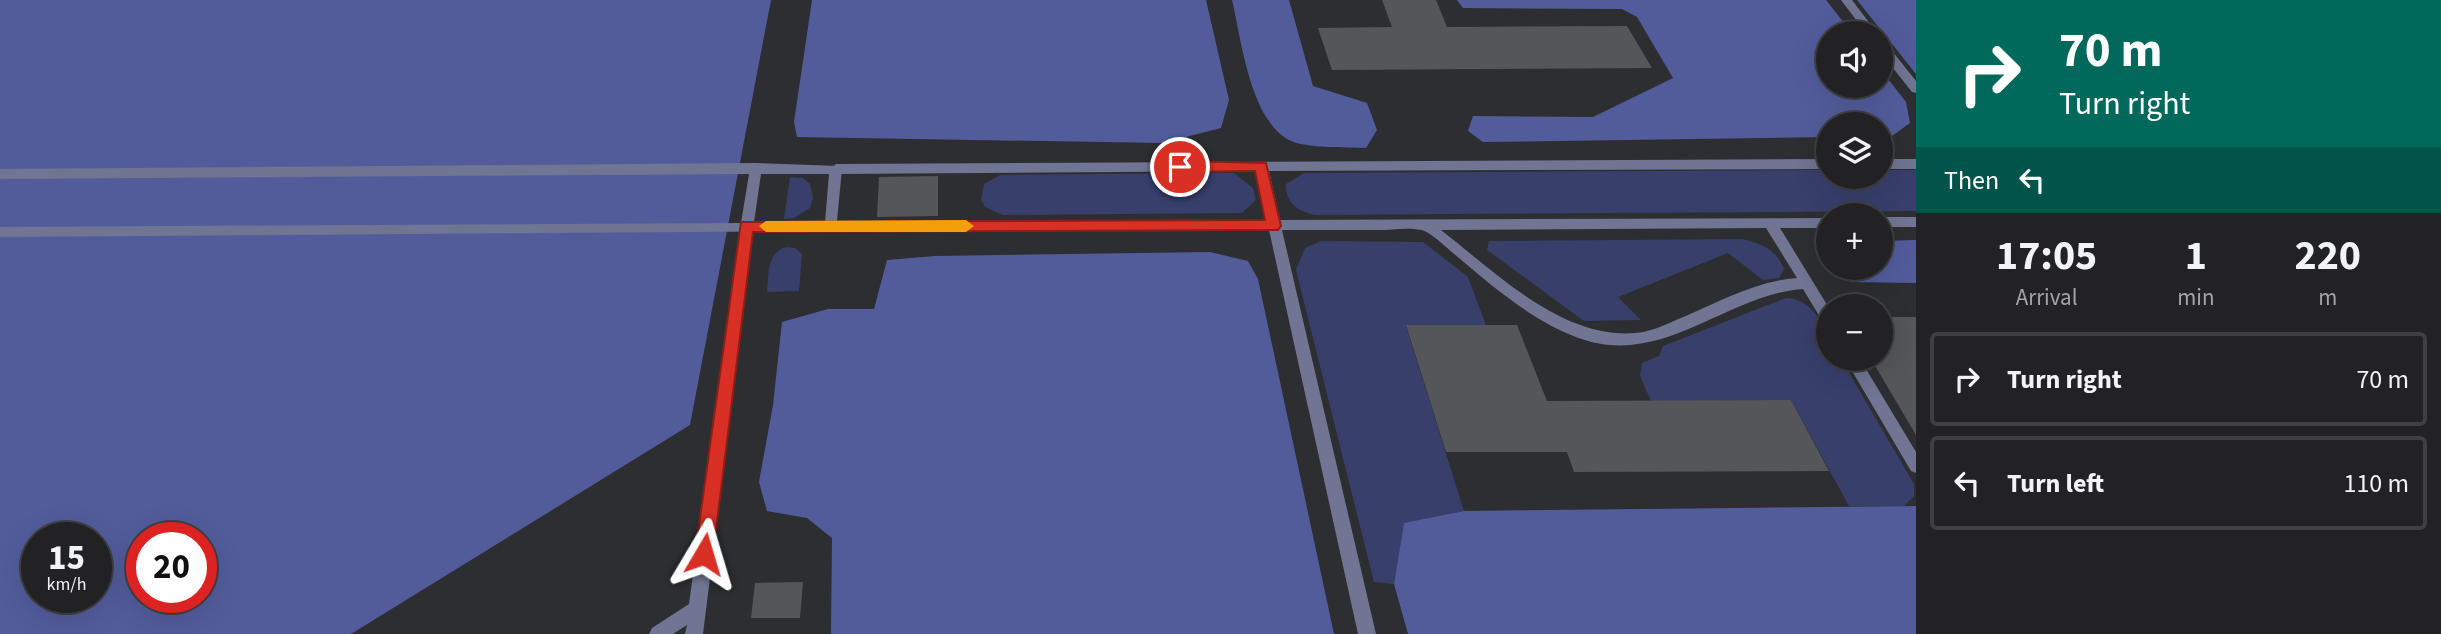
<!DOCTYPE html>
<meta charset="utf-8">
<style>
body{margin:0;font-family:"Source Sans 3",sans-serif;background:#2a2a2d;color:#f1f3f6;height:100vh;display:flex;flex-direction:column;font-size:26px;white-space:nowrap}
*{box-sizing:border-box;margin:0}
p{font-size:23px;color:#a2a4a7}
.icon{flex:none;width:38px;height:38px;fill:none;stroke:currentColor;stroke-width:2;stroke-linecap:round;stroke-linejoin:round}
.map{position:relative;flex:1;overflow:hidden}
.panel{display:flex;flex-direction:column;background:#222225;width:525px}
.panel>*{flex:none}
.top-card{background:#00695c;color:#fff;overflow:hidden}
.controls{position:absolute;left:1816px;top:21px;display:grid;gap:14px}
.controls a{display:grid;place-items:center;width:77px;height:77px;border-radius:50%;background:#222225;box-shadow:0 7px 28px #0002,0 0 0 2px #3f3f42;font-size:35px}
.speed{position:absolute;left:21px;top:522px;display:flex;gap:14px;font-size:35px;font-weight:700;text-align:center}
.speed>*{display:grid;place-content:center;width:91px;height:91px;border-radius:50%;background:#222225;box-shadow:0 7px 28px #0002,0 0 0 2px #3f3f42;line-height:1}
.speed small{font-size:18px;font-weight:400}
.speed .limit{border:10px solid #d22;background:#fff;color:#111}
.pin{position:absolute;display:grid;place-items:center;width:60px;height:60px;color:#fff;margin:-30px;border:4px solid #fff;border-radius:50%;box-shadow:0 2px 7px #0007}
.me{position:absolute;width:77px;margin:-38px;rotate:7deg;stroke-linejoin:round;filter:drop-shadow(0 0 5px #0008)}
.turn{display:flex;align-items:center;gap:24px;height:147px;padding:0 28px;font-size:32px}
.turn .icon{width:91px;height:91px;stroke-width:2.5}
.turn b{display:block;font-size:49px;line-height:60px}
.then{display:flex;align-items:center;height:66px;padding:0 28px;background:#0003;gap:14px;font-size:26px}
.eta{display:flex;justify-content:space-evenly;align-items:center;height:119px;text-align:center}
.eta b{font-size:42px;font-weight:700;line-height:49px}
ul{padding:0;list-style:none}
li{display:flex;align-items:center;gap:21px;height:94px;margin:0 14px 10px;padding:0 14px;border:4px solid #3f3f42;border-radius:7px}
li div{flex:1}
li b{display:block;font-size:26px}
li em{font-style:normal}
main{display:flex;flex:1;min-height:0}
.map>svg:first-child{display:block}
.green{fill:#383f6b}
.forest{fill:#525c9b;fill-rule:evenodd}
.building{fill:#555659}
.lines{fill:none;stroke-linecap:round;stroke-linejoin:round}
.service{fill:#6f7592;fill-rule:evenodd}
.minor{fill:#6f7592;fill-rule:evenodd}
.route{fill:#d93025;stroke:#8d1f18;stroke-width:2}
.slow{fill:#f59e0b}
</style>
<main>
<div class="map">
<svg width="1916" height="634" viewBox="0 0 1916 634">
<rect width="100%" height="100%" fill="#2d2e31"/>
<path class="green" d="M1829,170V177H1881V170H1916V211L1316,215C1299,212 1285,203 1286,184L1304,173Z
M1224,173H1234L1253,188L1256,200L1242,213L1003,215L985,207L981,200L984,184L1000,175Z
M790,177L803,178L810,184L813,198L810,208L794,218L784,219Z
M1742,239C1762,244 1776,249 1784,269L1779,278L1763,280L1728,253L1618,297L1641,320L1584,321L1487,250L1489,241Z
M1321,241L1423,242L1468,277L1486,325L1406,326L1464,511L1404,524L1394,584L1374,582L1296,270L1305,248Z
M786,247L795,248L802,254L799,291L767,292C769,275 766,253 786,247Z
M1786,298C1816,299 1829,332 1829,359H1841L1914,484V496L1904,506H1849L1791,400L1651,401L1640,376L1642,363L1659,356L1663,346Z"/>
<path class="forest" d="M0,0H771L690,425L351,634H0ZM37,537H96V597H37ZM142,537H201V597H142Z
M812,0H1206L1229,100L1221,128L1162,143L797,137L794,122Z
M1232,0H1289L1313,86L1367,103L1377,130L1366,148C1345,147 1321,148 1301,144C1251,135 1242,41 1232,0Z
M1457,0H1826L1852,33H1829V86H1881V70L1906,102L1910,123L1892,136L1881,137V124H1829V137L1483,142L1468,131L1473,116L1593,117L1673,78L1637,17L1622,9L1463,8Z
M1857,0H1916V74Z
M1916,240V283L1851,282L1834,268H1881V241Z
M1210,252L1248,261L1258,279L1334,634H831L832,538L807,518L767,511L759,482L773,405L782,322L828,309H874L887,260L935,256Z
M1916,506V634H1408L1394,584L1404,523L1464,511Z"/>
<path class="building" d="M1382,0H1436L1447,27L1627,26L1652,68L1332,70L1318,28L1392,27Z
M938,176V216L877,217L879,177Z
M1881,317H1916V435L1871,359H1881Z
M1406,325H1517L1547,401L1791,400L1829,471L1574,472L1567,452H1446Z
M803,582L800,618H751L755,583Z"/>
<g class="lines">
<path class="service" d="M1841,0H1852L1877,33H1866Z
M1881,41L1885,42L1916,81V93L1912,92L1881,53Z
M1829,159V169L1269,171L1280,220L1829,218V228H1780L1829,308V326L1824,324L1803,289C1735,294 1679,351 1610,345C1555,340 1499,292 1459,258C1450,251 1430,231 1421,230C1408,227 1392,230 1378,230C1346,230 1314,230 1282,230L1376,634H1358L1269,230L831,232L824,227L831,222L1267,220L1256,171L836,174L830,169L836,164ZM1766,228L1797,278C1754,281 1715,304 1676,320C1663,326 1649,332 1635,333C1562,339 1495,272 1441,230Z
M1881,159H1916V169H1881Z
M1881,217H1916V227H1881Z
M747,221L754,226L703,634H685L687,625L673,634H649L652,628L689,604L740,226Z
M1845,359H1860L1916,452V473L1911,471Z"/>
<path class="minor" d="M756,163L840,166L842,169L836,231L0,237V227L741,223L749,174L0,179V169ZM761,174H829L825,222H754Z"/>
</g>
<path class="route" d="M1180,161L1266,163L1281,226L1278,230L753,232L713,554L711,560L704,563L697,560L695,554L741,222L1265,220L1255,171L1180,172L1173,167Z"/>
<path class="slow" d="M966,220L974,226L966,232H766L759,226L766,221Z"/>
</svg>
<div class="controls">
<a><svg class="icon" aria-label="sound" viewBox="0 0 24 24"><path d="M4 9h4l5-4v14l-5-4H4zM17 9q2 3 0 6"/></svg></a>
<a><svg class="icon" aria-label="layers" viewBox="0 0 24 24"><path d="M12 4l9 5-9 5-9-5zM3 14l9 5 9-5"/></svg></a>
<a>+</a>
<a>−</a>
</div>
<div class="speed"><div>15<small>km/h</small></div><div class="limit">20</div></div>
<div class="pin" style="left:1180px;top:167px;background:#d93025"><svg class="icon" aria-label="arrive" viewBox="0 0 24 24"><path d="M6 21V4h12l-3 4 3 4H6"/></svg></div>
<svg class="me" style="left:704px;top:554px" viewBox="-20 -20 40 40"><path d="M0-17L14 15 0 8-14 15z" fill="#d93025" stroke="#fff" stroke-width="4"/></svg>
</div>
<section class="panel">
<div class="top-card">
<div class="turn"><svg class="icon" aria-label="right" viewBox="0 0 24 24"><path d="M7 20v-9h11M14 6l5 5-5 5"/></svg><div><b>70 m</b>Turn right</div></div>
<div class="then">Then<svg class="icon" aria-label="left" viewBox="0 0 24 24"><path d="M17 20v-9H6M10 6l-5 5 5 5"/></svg></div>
</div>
<div class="eta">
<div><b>17:05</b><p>Arrival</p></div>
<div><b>1</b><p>min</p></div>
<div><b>220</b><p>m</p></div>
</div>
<ul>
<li><svg class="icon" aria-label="right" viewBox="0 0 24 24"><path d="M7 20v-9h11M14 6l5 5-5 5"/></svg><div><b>Turn right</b></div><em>70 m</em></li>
<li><svg class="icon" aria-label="left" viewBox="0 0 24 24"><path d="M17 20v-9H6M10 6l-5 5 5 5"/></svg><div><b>Turn left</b></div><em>110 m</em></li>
</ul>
</section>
</main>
